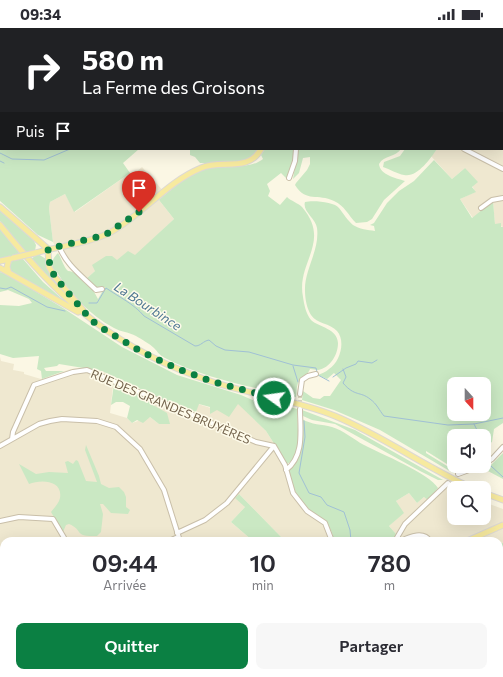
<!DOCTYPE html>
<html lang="fr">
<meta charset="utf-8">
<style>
body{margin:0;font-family:Commissioner,sans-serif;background:#f7f7f7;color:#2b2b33;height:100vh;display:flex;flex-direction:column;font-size:15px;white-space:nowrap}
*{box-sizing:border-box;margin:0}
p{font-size:13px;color:#7c7c81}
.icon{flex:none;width:22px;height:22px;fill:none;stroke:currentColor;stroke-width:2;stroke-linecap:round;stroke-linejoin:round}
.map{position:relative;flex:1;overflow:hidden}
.panel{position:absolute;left:0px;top:509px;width:503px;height:140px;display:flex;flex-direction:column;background:#fff;border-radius:12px 12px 0 0;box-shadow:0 4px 16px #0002}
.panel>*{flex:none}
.top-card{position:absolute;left:0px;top:0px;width:503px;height:122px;box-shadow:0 4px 16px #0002;background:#202124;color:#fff;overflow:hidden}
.needle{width:26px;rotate:159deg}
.fabs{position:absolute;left:447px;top:349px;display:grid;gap:8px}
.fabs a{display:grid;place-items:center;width:44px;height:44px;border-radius:8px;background:#fff;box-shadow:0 4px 16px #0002;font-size:20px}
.pin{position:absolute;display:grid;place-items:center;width:34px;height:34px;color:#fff;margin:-41px -17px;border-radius:50% 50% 50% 0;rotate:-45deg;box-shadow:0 0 4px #0007}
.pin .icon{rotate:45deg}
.me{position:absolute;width:44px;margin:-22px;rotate:284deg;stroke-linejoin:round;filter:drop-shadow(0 0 3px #0008)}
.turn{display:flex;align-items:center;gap:14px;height:84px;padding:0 16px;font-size:18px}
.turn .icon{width:52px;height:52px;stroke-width:2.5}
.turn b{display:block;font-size:28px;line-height:34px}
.then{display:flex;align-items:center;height:38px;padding:0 16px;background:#0003;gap:8px;font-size:15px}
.eta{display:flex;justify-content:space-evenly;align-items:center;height:68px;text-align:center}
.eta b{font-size:24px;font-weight:600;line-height:28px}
.cta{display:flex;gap:8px;margin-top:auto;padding:8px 16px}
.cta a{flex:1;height:46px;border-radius:8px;background:#0b8043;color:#fff;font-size:16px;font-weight:600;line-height:46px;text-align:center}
.cta a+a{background:#f7f7f7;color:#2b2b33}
.status{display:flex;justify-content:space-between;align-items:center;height:28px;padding:0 20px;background:#fff;direction:ltr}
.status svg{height:11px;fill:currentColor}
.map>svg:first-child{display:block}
.residential{fill:#efe8d0}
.green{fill:#cae8c3;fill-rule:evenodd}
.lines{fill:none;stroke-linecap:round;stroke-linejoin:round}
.stream{stroke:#a0c0d5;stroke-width:1}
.minor-tunnel{stroke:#d9d2be;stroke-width:4;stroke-dasharray:4 2;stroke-linecap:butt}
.minor-casing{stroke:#c9bfa9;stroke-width:6}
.major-casing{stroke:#ddd9d4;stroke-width:7}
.minor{stroke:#fff;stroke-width:4}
.major{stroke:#f7ea9f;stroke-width:5}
.major-bridge-casing{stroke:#ddd9d4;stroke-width:7;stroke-linecap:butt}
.major-bridge{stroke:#f7ea9f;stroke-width:5}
.route{stroke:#0b8043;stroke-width:7;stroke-dasharray:0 12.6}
.labels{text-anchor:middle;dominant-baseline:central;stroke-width:3;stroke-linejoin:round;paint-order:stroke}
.street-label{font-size:12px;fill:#72624b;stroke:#fefbea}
.water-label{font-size:13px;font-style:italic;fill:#4c7692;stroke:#fefbea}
</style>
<div class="status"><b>09:34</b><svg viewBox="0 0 49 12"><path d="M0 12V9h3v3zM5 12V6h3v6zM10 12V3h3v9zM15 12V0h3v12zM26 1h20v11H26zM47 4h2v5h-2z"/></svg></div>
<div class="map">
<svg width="503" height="649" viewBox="0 0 503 649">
<rect width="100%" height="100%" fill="#fbf7e4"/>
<path class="residential" d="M212,0L272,1L326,0L325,1H212Z
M344,0H503V199L495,196L493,174L473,190L460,171L475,164L465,140L452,151L431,128L437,121H502V1Z
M142,139L166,166L159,172L174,191L135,228L117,232L96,242L84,253L63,232L53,214L49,180L50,174L65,166L75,184L130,145L133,147Z
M0,329L1,333L14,336L13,342L24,344V346L41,351L71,341L87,340L102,343L114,349L110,385L127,390L132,395L150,389L159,396L153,377L154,373L196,384L198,376L217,382L238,375L266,403L287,436L296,464L301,474L327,494L331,500L334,513H285L239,466L245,479L231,494L253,513H4V645H239L234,649H0Z
M438,460L449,461L454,464V490H484V474L503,481V515L499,516V513H392L396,506L389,498L403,485L396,473L409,465L417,475L424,469L428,471Z
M289,645H322L323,649H289Z
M376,645H422L419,649H381Z"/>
<path class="green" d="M19,0H196V1H19Z
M0,51L1,121H139L123,135L130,145L74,184L65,166L50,174L49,180L53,214L38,207L0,173Z
M190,121H258C246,140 220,134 200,135L195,129L190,127Z
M265,121H295L294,134L287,151L281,145L267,156L270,163L268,168L280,177L287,169C291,173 298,175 302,179C332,214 296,234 303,269C304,276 306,286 311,292C320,300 337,300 338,315C338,327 330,340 318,342C315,342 313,341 310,341C308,347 302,348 299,353C296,358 297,364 296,369C252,359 206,351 165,330C159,327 158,324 154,320C150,316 141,311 136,308C129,304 121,304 114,300C89,287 71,266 56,243H54C51,235 52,231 58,225C62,231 63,238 68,243C80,244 93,260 98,271L105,259L99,261L86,251L95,243L92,237L106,228H112L117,232L128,223L135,227L174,191L159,172C173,160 191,144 209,140C227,135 248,143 263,131L261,127Z
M298,121H401C396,129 384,127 379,136C380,147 396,150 405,153L384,172L372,191L367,194L356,195C348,187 345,178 334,173C318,165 306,175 295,157L296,155L307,142L310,136V129L303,130L299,145L293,151Z
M405,121H437C430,131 417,150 404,147C397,146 390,141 383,139L384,134L400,128Z
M434,132L452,151L465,140L478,154L472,159L476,164L460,171L472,190L493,173L495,196L501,195V199H503V395L494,401L492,414L487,417L491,427L484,432V408H454V438H462L455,441L426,423V425L455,443L453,445L380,402L334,382L302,372L303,363L313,370L320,371L324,368H330L341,352L334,345L327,351L318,347C322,345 326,344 329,341C340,334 346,313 337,303C330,295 317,296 311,287C307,281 305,271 305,263C304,242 320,222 317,200C316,191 302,183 305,174C313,172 335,174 339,180C343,185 348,193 353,197C359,201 368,202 375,203L374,198L370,197L374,195L387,175L399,163L414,153ZM454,356H484V386H454Z
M0,181L33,211L36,217L35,223L25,225L0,193Z
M0,201L20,226L0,231Z
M38,226L46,231L47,238L66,267L31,231Z
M23,231L43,254L69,277L12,245L9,240L12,232Z
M0,244L8,247L63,280L122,319L177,347L241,367L262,376L274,374L297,381C297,396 303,428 287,436L266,403L238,376L229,389L217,382L210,386V379L199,376L196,384L160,370L102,343L59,336L57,338L44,340L46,343H64L42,351L41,343L37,341L39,328L13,330L0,326V277L19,278L32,275L29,271L8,262L0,264Z
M114,356L154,373L153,377L167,385L170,396H159L150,389L143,395L137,392L132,395L127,390L130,378L123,374H116L111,377Z
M302,382L355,402L443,452H438L420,443L335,396L312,392L303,388Z
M302,391C312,397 321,396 332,399C343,402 353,411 364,417C381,426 429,445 438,460L428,472L424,469L417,475L409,465L396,473L404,485L389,498L396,506L392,513H334C331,491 316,490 303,475C295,467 292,454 289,443C305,423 302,416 302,391Z
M86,417L99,448L101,456L109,460L119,459L124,464L126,469V479L130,482L128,486L111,485L103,476H100L103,486L101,504L97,508C73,509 84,502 69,496L66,497L63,504L51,484C54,480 59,475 60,470C63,452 41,451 29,456L19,436L36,446L49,444L68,445L65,434L68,433L73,436L76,432L78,433L86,453L97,454L85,422Z
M503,425V451L486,442Z
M239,466L285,513H253L231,494L245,479L235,470Z
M503,515V598L499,599V516Z
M503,601V649H465L467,645H499V602Z
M56,645H192L182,649H55Z
M422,645H464L462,649H419Z"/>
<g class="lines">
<path class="stream" d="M0,125L12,131L44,132L70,121
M0,133L4,135
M0,260L6,261L11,259L47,279L65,283
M89,275H97L106,260C119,269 134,276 144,288L195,318C201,318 203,313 209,312L216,318L225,322L249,324L293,337L316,340L317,344
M293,338L298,354
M343,341L346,349L343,355C355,369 360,363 370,371C377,376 379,382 384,388L448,397L474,396L503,390
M318,347L329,353
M333,349L346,340L356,336L358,333L372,335L377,332
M304,393L305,409L299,445L309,465L321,469L327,477L344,484L350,502L351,513
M474,396L480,408
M484,421L487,431
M491,438L503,449"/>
<path class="minor-tunnel" d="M300,366V379"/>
<defs>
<path id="minor" d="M246,0L247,1
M373,1V0
M502,37L503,35
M502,50H503
M502,74H503
M464,121L503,141
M289,150L295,133L296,121
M481,180L492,172L503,170
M59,218C66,237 82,248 96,262L102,261
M300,366L302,352L308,348L316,346
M12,411L13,404L34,357L73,344L87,342L256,414L274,418
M0,418L39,396L50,393L62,391L97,393L116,399L140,421L164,462L180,513
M274,418L285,437L293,465L307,483L325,495L332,513
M484,436L492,431L503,419
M286,442C305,428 300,401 300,381
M458,446L480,438
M0,493L19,489L53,491L66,513
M177,505L205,492L227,475L274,418
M169,513L178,509
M395,513L405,496L448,455
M401,513C410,508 424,503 430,513
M0,551H4
M48,649L51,645
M230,649L235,645"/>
<path id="major" d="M425,0L433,1
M389,1L393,0
M502,11H503
M0,179L48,221
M0,197C62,275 116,322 213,354C253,367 296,372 335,388C383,408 425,439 472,460
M48,221L49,239L55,249L83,282
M35,225C59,218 90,215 111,204C143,186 167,154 201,140C222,131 248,145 261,121
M0,233L10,231
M0,240L78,284
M9,245L7,239L9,231
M484,465L503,472
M467,513L503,497
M241,649L245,645"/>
</defs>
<use href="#minor" class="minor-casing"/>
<use href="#major" class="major-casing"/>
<use href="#minor" class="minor"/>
<use href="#major" class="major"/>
<defs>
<path id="major-bridge" d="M13,230L35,225"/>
</defs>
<use href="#major-bridge" class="major-bridge-casing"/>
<use href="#major-bridge" class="major-bridge"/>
</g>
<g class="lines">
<path class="route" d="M139,184L105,207L48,221L50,239L55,249L91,292L102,300L140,323L178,341L214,354L274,370"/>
</g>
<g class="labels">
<g class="street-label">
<text transform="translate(171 378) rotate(23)">RUE DES GRANDES BRUYÈRES</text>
</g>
<g class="water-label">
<text transform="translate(148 278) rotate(33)">La Bourbince</text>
</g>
</g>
</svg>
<div class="fabs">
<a><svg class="needle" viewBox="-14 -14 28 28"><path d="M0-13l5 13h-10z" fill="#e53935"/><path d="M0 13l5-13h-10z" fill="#7c7c81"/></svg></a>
<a><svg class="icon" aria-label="sound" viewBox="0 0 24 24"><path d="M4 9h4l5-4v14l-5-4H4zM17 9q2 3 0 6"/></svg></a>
<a><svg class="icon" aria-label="search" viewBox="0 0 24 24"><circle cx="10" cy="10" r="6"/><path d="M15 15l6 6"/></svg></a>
</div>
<div class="pin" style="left:139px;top:184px;background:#d93025"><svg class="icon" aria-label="arrive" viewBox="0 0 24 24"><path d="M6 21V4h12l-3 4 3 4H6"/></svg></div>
<svg class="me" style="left:274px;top:370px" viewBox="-20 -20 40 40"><circle r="17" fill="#0b8043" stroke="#fff" stroke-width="3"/><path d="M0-11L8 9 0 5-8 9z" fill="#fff"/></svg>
<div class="top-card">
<div class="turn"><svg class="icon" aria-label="right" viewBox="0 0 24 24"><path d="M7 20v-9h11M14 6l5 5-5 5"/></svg><div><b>580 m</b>La Ferme des Groisons</div></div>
<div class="then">Puis<svg class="icon" aria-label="arrive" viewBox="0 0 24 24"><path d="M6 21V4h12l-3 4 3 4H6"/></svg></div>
</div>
<section class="panel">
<div class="eta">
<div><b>09:44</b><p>Arrivée</p></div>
<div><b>10</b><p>min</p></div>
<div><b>780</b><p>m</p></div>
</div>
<div class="cta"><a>Quitter</a><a>Partager</a></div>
</section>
</div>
